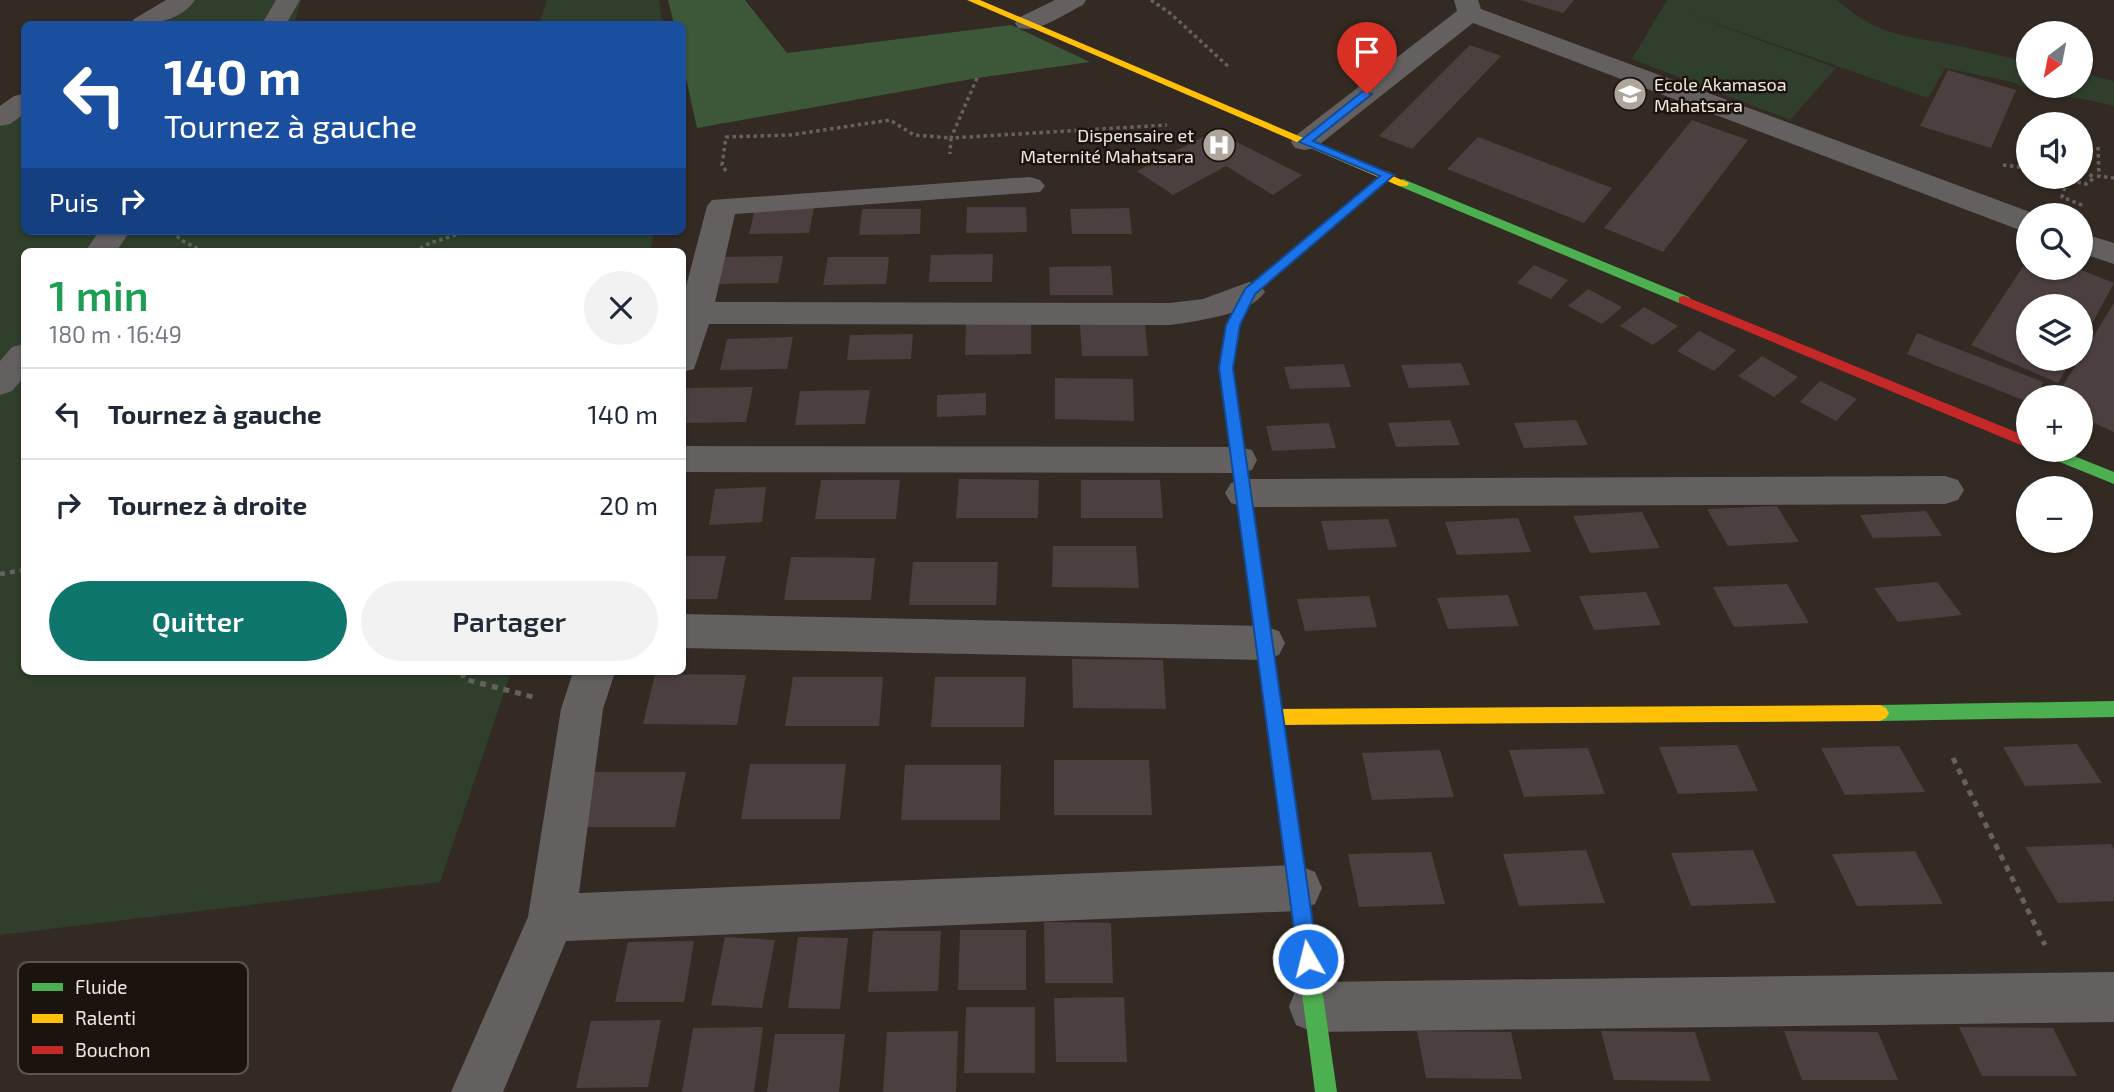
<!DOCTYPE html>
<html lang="fr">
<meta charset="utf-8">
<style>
body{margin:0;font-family:"Exo 2",sans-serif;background:#f2f2f3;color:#1f2937;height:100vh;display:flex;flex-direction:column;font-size:26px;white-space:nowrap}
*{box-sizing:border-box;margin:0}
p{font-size:23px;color:#747a83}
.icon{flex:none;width:38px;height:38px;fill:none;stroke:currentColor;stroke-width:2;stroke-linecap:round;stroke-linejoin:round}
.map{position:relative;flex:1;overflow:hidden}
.sheet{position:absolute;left:21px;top:248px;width:665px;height:427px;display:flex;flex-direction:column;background:#fff;border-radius:10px;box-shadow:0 2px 5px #0004}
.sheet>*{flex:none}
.guide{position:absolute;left:21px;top:21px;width:665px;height:214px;border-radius:10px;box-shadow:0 2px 5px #0004;background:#1a4fa0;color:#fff;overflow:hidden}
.needle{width:46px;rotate:212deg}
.tools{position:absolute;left:2016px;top:21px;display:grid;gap:14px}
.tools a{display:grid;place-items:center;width:77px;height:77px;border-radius:50%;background:#fff;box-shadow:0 2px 5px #0004;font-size:35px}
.pin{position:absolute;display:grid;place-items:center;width:60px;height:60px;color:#fff;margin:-72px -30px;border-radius:50% 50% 50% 0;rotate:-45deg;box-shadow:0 0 7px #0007}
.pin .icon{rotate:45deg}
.me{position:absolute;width:77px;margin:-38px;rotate:352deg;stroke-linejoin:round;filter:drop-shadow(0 0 5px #0008)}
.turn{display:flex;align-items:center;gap:24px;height:147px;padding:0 28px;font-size:32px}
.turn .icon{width:91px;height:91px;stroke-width:2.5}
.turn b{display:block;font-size:49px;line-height:60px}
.then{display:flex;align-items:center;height:66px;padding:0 28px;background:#0003;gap:14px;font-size:26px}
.round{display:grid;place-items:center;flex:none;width:74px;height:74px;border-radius:37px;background:#f2f2f3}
.overview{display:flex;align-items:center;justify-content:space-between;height:119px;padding:0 28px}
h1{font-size:42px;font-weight:600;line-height:52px;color:#1e9e55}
.action{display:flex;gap:14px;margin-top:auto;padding:14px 28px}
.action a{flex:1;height:80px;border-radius:42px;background:#0f766e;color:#fff;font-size:28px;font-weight:600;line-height:80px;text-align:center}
.action a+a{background:#f2f2f3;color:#1f2937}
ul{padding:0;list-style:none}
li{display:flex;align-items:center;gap:21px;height:91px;padding:0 28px;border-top:2px solid #e0e1e3}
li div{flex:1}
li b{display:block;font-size:26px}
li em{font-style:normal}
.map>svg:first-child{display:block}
.green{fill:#2f3f2c}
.forest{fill:#3c5839}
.building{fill:#4c3f40}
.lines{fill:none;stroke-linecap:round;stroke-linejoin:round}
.path-far2{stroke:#66615f;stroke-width:3.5;stroke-dasharray:3.5 3.5;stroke-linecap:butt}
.path-far1{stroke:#66615f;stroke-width:4.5;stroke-dasharray:5 5;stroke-linecap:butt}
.path{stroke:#66615f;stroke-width:5;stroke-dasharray:6 6;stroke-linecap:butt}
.street{fill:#646060;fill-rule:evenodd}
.fast{fill:#4caf50;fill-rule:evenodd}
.slow{fill:#ffc107;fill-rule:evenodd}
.jam{fill:#c62828;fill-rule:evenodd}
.route{fill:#1a73e8;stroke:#114b97;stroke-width:2}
.labels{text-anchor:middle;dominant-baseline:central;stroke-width:5;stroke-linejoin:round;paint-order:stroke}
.far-poi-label{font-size:18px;fill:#f1e7df;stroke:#1b140e;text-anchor:start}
.key{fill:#1b140e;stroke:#5b534d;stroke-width:2}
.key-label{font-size:19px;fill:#f1e7df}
</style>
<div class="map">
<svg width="2114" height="1092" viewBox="0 0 2114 1092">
<rect width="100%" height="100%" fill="#332a23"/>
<path class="green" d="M183,0H301L294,24H145Z
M547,0H659L662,24H539Z
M1667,0H1837C1875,33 1897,35 1944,43C1972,48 2000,56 2028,62V86H2081V73L2114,81V106L2079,98L2048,96L2012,82L1945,68L1928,98L1683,12L1836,68L1790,120L1632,59Z
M24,110V231H654L650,252H24V672H511L440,882L0,935V127Z"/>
<path class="forest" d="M668,0H745L787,53L1011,25L1090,62L977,78L697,128L683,65L682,24H674Z"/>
<path class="building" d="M1520,0H1574L1563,13Z
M1470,45L1501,56L1412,149L1379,136Z
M1948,70L2016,90L1991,148L1920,126Z
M1692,120L1748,140L1663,252L1604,228Z
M1215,131L1302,175L1273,195L1226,166L1173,195L1137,171Z
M1478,137L1612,188L1584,223L1447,169Z
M967,207H1026L1027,232L966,233Z
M814,208L809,233L749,234L755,209Z
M1129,208L1132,234H1072L1070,209Z
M862,209H921L920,234L859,235Z
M993,254L992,282H929L931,255Z
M783,256L778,283L715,284L722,257Z
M828,257H889L886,284L823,285Z
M2028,259V268H2076L2114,283L2081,344V306H2028V359H2072L2058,383L1971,345Z
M1534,265L1568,280L1551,299L1517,283Z
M1111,266L1113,295H1050L1049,267Z
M1588,289L1622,307L1602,324L1568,306Z
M2114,303V432L2081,417V397H2056Z
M1644,307L1678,326L1653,345L1620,326Z
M1031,323V354L965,355L966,324Z
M1145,324L1148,356H1082L1080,325Z
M1699,331L1736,350L1714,371L1677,351Z
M1917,333L2043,382L2037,397H2028V402L1907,354Z
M913,334L911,359L847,360L850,335Z
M793,337L787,369L720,370L727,339Z
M1762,356L1798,377L1774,397L1738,376Z
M1461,363L1470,385L1409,388L1401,365Z
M1344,364L1351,387L1290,389L1284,367Z
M1055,378L1133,379L1134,421L1055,419Z
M1820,381L1857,399L1836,421L1800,402Z
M753,387L746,422L682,423L684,388Z
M870,390L865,424L795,425L800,391Z
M986,393V415L937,417V395Z
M1450,420L1460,445L1396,447L1388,423Z
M1576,420L1588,445L1524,448L1514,423Z
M1329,423L1336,448L1272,451L1266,426Z
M959,479L1039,480L1038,518H956Z
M821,480H900L896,519H815Z
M1081,480H1160L1163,518H1081Z
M766,487L762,522L709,525L715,489Z
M1777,506L1799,542L1728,546L1707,509Z
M1926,511L1942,536L1873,538L1860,515Z
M1642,512L1660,548L1590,553L1573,516Z
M1518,518L1531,552L1457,555L1445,522Z
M1388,519L1397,547L1328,550L1321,521Z
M1053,546H1136L1139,588L1052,587Z
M682,556H726L717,599H682Z
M791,557L875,558L871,600H784Z
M913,562H998L996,605H909Z
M1937,582L1962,615L1898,622L1874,588Z
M1787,584L1809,623L1734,627L1713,587Z
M1646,592L1661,625L1594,630L1579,596Z
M1508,595L1519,626L1448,629L1437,598Z
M1369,596L1377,627L1305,631L1297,599Z
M1072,659L1163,660L1166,709L1073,708Z
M655,674L746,675L737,725L643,724Z
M793,677H883L879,726H785Z
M935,677H1026L1024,727H931Z
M2077,744L2102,783L2025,786L2003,747Z
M1737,745L1758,791L1678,794L1659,747Z
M1899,746L1925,792L1845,795L1821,748Z
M1588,748L1605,794L1524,797L1509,750Z
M1440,750L1454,797L1372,800L1362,753Z
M1054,760H1149L1152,815H1054Z
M750,764H846L840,819H741Z
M905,765H1001L1000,820H901Z
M590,772H686L675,827H575Z
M2111,844L2114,849V901L2058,903L2025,847Z
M1586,850L1605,903L1519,906L1503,854Z
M1753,850L1776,903L1691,906L1671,853Z
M1915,851L1943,904L1857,906L1832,854Z
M1431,852L1445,904L1359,907L1348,854Z
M1044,922L1111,923L1113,983H1045Z
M960,930H1026V990H958Z
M873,931H941L938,991L868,992Z
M725,937L775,940L762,1008L711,1005Z
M798,937L848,938L840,1009L788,1008Z
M694,941L684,1002H615L628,942Z
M1124,997L1127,1062H1056L1054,998Z
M966,1007H1035V1073H964Z
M661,1020L648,1087L576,1088L591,1021Z
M763,1027L754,1092H682L693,1028Z
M1959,1027L2053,1028L2077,1076H1982Z
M958,1031L956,1092H883L887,1032Z
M1417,1031L1511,1032L1522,1079L1426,1078Z
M1601,1031L1695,1032L1711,1081L1614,1080Z
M1784,1031L1878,1032L1898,1080H1802Z
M775,1034H845L839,1092H767Z"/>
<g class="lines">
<path class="path-far2" d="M1151,0L1171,14L1230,68
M977,78L951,138L1167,125
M2098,147L2099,176
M2003,165L2028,168
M726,171L722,165L726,137L790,135L890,120L914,135L951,138L950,154
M2097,176L2114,178
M2057,177L2086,184L2094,178L2081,167
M2067,181L2062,197L2084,206
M172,231L181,240L204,252
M414,252L430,243L468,231"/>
<path class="path-far1" d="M0,574L24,570"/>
<path class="path" d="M462,672L464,679L537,698
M1953,758L2045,945"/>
<path class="street" d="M166,0H195C181,21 154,24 131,24L134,19Z
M276,0H300L286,24H262Z
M1055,0H1086L1083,5C1064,14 1039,33 1018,28L1015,23L1018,18Z
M1454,0H1478L1481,9L2038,215H2028V231L2017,229L1473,23L1315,148L1305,150L1295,148L1291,142L1295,136L1457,11Z
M24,94V114L10,124L0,126V106L14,96Z
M1030,177L1040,180L1045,186L1040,192L735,214L715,302L1170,303L1203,299L1249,282L1260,285L1265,292C1250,315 1196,321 1170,325L709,324L694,369L682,372V302L707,206L712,200Z
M99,231H130L116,252H85Z
M2081,233L2114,243V264L2081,253Z
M24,344V377L12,391L0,395V361L12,347Z
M682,446L1239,447L1252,450L1257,460L1252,470L1239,473L682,472Z
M1945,476L1958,480L1964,490L1958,500L1945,504L1244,507L1231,503L1225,493L1231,483L1244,479Z
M682,614L1264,626L1279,631L1285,643L1279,655L1264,660L682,648Z
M573,672H615L603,709L579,893L1298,865L1315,872L1322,888L1315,904L1298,911L566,941L503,1092H451L528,917L561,709Z
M2114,972V1022L1314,1032L1296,1025L1289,1007L1296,989L1314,982Z"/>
<path class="fast" d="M1403,179L1689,297L1691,300L1689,303H1679L1399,186L1397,183Z
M2038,450H2059L2114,472V484L2040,454Z
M1259,601L1265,603L1267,608L1337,1092H1315L1251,608L1253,603Z
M2114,701V717L1880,721L1874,718L1871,713L1874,708L1880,705Z"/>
<path class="slow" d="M967,0H980L1409,183L1407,186H1399Z
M1880,705L1886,708L1889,713L1886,718L1880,721L1275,725L1269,722L1266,717L1269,712L1275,709Z"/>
<path class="jam" d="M1388,171L1392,173V177L1254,294L1240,325L1233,368L1267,608L1265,613L1259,615L1253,613L1251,608L1219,368L1226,325L1244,289Z
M1684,296L2028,437V448L1679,303V297Z"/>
</g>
<path class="route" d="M1363,91L1372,94L1313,141L1394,175L1255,294L1240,325L1233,368L1318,959L1315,967L1308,970L1301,967L1298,959L1219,368L1226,325L1245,289L1380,176L1299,142Z"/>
<defs>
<symbol id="school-disc" viewBox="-11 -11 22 22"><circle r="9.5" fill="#aea59d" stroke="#1b140e"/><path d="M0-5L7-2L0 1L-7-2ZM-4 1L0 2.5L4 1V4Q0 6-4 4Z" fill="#fff"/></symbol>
<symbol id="hospital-disc" viewBox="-11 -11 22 22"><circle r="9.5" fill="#aea59d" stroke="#1b140e"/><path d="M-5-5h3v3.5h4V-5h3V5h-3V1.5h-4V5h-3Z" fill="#fff"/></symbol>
</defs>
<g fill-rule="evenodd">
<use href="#school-disc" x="1611" y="75" width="38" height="38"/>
<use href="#hospital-disc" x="1200" y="126" width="38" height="38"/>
</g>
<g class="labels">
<g class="far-poi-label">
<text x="1654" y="84">Ecole Akamasoa<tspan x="1654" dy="21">Mahatsara</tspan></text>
<text x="1194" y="135" text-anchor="end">Dispensaire et<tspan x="1194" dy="21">Maternité Mahatsara</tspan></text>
</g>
</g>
<rect x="18" y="962" width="230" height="112" rx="10" class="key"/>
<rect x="32" y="983" width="31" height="8" fill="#4caf50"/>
<rect x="32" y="1014" width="31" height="9" fill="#ffc107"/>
<rect x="32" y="1046" width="31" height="8" fill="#c62828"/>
<g class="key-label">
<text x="75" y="994">Fluide</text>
<text x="75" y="1025">Ralenti</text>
<text x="75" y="1057">Bouchon</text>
</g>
</svg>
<div class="tools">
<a><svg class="needle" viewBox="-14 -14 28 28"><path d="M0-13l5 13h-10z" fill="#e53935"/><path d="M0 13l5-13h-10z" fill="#747a83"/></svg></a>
<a><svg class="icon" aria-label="sound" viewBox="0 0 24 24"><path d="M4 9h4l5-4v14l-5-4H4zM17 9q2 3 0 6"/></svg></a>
<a><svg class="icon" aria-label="search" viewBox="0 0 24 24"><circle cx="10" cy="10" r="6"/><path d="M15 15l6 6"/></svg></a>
<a><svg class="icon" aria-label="layers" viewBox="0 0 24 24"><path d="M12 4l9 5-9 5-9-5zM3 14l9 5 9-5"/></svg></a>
<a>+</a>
<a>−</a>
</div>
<div class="pin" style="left:1367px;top:94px;background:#d93025"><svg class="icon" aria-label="arrive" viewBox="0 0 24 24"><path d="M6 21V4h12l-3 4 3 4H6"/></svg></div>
<svg class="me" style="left:1308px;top:959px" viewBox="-20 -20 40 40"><circle r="17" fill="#1a73e8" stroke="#fff" stroke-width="3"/><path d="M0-11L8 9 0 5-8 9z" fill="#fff"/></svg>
<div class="guide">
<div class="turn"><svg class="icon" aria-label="left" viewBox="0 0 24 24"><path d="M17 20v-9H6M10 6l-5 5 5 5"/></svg><div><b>140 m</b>Tournez à gauche</div></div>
<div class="then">Puis<svg class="icon" aria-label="right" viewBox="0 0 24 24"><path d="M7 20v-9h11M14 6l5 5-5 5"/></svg></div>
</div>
<section class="sheet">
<div class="overview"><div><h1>1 min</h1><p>180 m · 16:49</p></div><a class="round"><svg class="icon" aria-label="close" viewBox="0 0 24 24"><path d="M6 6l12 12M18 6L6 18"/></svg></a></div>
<ul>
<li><svg class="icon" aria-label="left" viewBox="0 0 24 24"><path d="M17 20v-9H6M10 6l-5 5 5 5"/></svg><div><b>Tournez à gauche</b></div><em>140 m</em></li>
<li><svg class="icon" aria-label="right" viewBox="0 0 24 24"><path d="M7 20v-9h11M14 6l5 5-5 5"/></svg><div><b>Tournez à droite</b></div><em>20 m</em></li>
</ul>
<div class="action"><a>Quitter</a><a>Partager</a></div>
</section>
</div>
